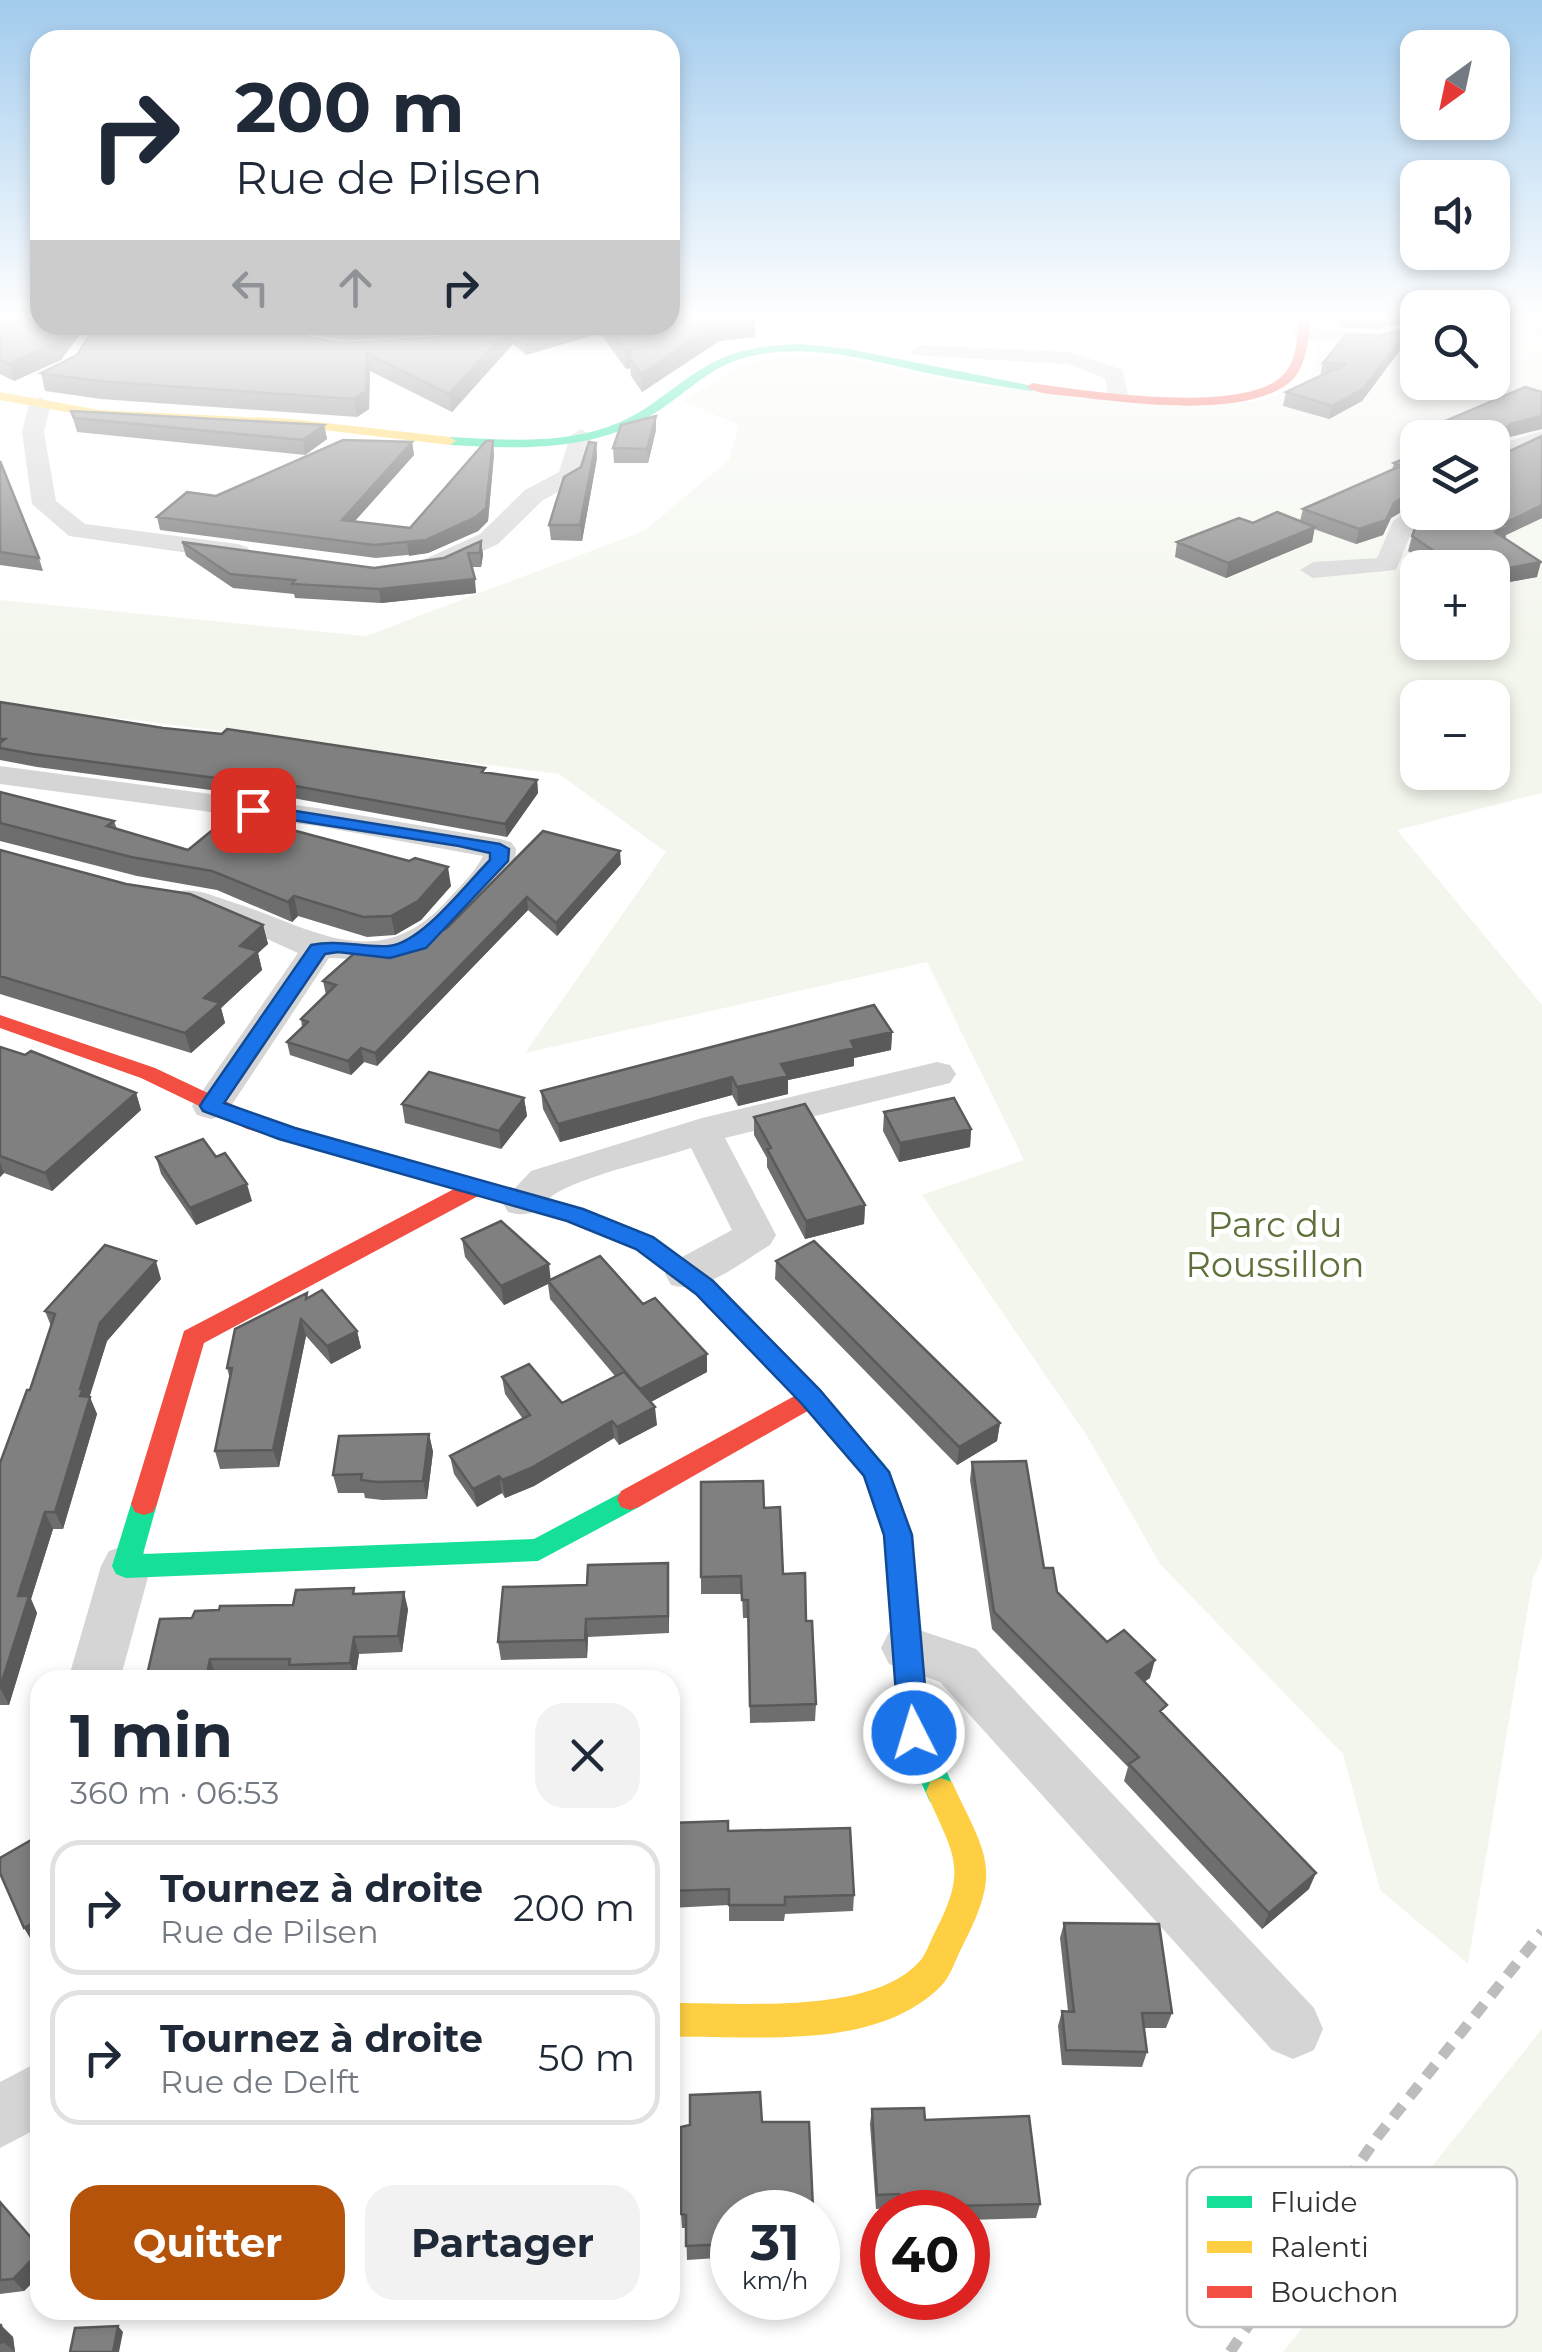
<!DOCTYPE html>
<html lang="fr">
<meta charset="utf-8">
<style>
body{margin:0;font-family:Montserrat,sans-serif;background:#f2f2f3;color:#1f2937;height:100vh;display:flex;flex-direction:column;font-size:38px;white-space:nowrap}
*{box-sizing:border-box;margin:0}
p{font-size:32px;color:#747a83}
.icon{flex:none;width:55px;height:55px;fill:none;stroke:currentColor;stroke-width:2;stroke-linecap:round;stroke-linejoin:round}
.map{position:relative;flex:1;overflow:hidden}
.panel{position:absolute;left:30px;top:1670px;width:650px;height:650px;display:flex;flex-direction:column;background:#fff;border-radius:30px;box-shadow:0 5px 15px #0003}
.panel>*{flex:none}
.top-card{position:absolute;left:30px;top:30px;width:650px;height:305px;border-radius:30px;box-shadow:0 5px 15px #0003;background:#fff;color:#1f2937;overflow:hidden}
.needle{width:65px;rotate:213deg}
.controls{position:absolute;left:1400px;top:30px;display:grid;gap:20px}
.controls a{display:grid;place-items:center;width:110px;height:110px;border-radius:20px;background:#fff;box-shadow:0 5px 15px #0003;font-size:50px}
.speed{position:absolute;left:710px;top:2190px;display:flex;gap:20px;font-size:50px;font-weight:700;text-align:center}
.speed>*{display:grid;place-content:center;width:130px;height:130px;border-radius:50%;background:#fff;box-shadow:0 5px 15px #0003;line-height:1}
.speed small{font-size:25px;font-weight:400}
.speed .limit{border:15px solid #d22;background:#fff;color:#111}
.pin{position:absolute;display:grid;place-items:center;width:85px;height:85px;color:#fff;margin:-42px;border-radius:20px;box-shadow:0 5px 15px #0006}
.me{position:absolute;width:110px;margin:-55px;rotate:355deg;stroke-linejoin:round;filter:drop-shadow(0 0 8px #0008)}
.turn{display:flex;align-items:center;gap:35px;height:210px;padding:0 40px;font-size:45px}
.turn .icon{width:130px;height:130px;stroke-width:2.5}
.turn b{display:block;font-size:70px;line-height:85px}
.lanes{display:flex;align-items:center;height:95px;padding:0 40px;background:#0003;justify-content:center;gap:50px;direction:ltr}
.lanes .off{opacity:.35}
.round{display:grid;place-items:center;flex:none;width:105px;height:105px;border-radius:30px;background:#f2f2f3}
.head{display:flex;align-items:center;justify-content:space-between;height:170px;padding:0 40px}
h1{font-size:60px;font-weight:700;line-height:75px}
.primary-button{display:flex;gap:20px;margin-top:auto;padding:20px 40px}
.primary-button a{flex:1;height:115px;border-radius:30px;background:#b45309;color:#fff;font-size:40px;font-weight:700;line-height:115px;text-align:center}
.primary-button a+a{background:#f2f2f3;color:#1f2937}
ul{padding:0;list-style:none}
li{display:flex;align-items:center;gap:30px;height:135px;margin:0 20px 15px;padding:0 20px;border:5px solid #e0e1e3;border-radius:30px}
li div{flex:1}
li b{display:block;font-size:38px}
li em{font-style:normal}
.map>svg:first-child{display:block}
.green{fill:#f3f6ed;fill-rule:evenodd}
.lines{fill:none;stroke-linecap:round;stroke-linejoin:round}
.street{fill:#d5d5d5;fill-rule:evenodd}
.fast{fill:#16e098;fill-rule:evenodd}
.slow{fill:#ffcf43;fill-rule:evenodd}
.jam{fill:#f24e42;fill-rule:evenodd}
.rail{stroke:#bdbdbd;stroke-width:11;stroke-dasharray:15 11;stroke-linecap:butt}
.wall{fill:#6e6e6e}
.shaded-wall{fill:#5a5a5a}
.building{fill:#808080;stroke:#5a5a5a;stroke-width:2.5}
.route{fill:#1a73e8;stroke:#114b97;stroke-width:2.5}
.labels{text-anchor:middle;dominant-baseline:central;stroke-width:10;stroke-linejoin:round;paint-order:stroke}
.park-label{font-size:35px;fill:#5e713a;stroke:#fff}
.key{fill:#fff;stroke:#c1c1c1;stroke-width:2.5}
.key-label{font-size:28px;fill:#313131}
</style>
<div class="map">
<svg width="1542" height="2352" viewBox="0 0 1542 2352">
<rect width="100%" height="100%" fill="#fff"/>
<path class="green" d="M1147,318H1289L1287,342L1210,334Z
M1321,318H1417L1418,382H1492L1493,318H1542V793L1397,830L1542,1005V1558L1533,1578L1468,1964L1380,1890L1343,1754L1160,1564L1087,1436L922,1195L1024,1160L927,962L525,1053L666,852L559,774L0,703V600L366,636L644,531L729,460L739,425L683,401L741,365L781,357L830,356L974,385L1255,402L1299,388L1312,373ZM1418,438H1492V512H1418ZM1418,568H1492V642H1418ZM1418,698H1492V772H1418Z
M1542,2029V2352H1283Z"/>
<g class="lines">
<path class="street" d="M1492,318L1542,320V332L1492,327Z
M1418,324V336L1376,345L1301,340L1291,334L1301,328L1376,333Z
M920,345L1070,352L1123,370L1128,395L1117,402L1109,400L1105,378L1067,364L913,355L910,351Z
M40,397L51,404L44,432L56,501L85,524L238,544L247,547L251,552L247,557L238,560L69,536L32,504L22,432L29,404Z
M581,429L592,436L578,481L543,500L498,544L443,569H425L421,564L425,559L480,534L525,490L559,472L570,436Z
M1542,431V446L1492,469V452L1510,441Z
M1418,505V512H1430L1413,529L1396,570L1313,578L1300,570L1313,562L1377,558L1393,521Z
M0,766L317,808L500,839L511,842L516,849L515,861C486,904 446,954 391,961C371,963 350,958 329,958L225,1115L211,1119L197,1115L192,1106L298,953L234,924L176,906L171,899L176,892C194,887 211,895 229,901C307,925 374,977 444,904C457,889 475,873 483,856L317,826L0,784Z
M937,1062L950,1065L956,1074L950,1083L725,1138L776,1235L770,1245C741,1262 704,1295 671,1285L665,1274L671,1263L732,1230L691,1148C649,1162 601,1171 562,1190C538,1201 541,1221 508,1212L502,1202L531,1171L702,1118Z
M126,1545L143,1551L151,1566L120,1680H68L101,1566L109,1551Z
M907,1626L976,1649L1314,2008L1323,2029L1314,2050L1293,2059L1272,2050L940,1682L889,1664L881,1648L889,1632Z
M40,2061V2127L0,2148V2082Z"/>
<path class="fast" d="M799,344L849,349L1038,387L1032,391C997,386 962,380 927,373C868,360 807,342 747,357C709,366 683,397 650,416C591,452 517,449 450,445L444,441L450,437C505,440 566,445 618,423C654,408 681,378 716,361C742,348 770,345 799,344Z
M457,1174L582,1209L653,1237L713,1282L820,1390L885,1465L912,1535L929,1733L956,1792L952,1802L941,1806L930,1802L899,1733L884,1535L864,1477L802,1404L697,1294L637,1249L566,1221L449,1187L446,1182L449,1177Z
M630,1488L639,1491L643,1499L639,1507L538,1561L126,1578L116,1574L112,1566L131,1504L135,1496L144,1493L153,1496L157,1504L143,1554L534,1539Z"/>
<path class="slow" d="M0,392L99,410L290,419L450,437L456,441L450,445L290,426L99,418L0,400Z
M941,1778L952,1782C986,1856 1003,1867 963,1945C956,1958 951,1976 941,1986C875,2052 756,2035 670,2037V2003C739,2002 871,2016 920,1961C926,1954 930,1942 934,1934C969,1867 954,1856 926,1792L930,1782Z"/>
<path class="jam" d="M1299,318H1311C1308,339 1307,368 1290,382C1246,419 1132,403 1078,397C1062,395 1040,395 1026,387L1032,383C1086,391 1241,415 1282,376C1297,363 1297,336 1299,318Z
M0,1015L155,1068L263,1119L465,1177L468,1182L480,1183L483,1189L480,1195L204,1343L157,1504L153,1512L144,1515L135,1512L131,1504L184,1331L454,1189L247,1129L141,1078L0,1028Z
M811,1387L820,1390L824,1397L820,1404L639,1507L630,1510L621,1507L617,1499L621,1491Z"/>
<path class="rail" d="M1230,2352L1378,2136L1542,1932"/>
</g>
<path class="wall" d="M0,318L40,325H87L61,360L14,381L0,374Z
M1337,318H1418L1376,329L1340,327Z
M755,320V337L719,341L642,392L631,376L630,368L626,369L600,333L526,355L513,344L452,412L370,371L369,409L357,417L101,399L45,391L41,373L343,343L438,337L493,325H670Z
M256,325H485L438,335L345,341Z
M1406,342L1362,401L1329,419L1283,406L1286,392L1320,376L1323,363Z
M1542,392V429L1509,437L1494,448L1495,458L1542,436V518L1506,535L1505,539L1537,577L1492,585V568H1432L1408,551L1412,536L1492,512L1418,438V502L1391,518L1383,535L1356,544L1314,529L1312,542L1226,578L1175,557L1177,542L1253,523L1300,521L1303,509L1392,470L1394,463L1407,458L1408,455L1400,453L1403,439Z
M71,411L324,425L327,439L305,455L77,432Z
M656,430L648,463H614L613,448Z
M412,442L414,455L355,521L410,528L494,454L488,521L478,531L428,553L376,558L160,530L157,517L216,496Z
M596,443L597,458L582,541L551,540L549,525L581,467Z
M0,461L39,558L43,571L0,565Z
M481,541L483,555L481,567H472L476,593L381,603L295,598L294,594L233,588L186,556L182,542L374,568L444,558Z
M0,702L163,728L537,780L538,793L507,837L265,793L264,797L37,767L0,760Z
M0,792L114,821L117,829L188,850L451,886L421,920L395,935L367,937L298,916L292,922L217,890L137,876L0,841Z
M543,831L621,864L557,936L528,910L377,1066L364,1062L351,1075L290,1055L287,1042L302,1027L301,1019L326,995L323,981L389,951L410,947L447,928Z
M0,849L263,925L268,944L258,953L262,970L221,1008L225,1023L191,1053L0,994Z
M892,1032L891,1050L854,1058V1066L788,1080V1094L738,1106L732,1095L560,1142L543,1109L541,1091Z
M0,1047L136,1093L141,1110L52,1191L4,1173L0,1177Z
M524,1098L527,1116L501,1149L405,1123L402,1104Z
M884,1112L971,1129L970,1147L899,1162L883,1131Z
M754,1117L865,1205L864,1224L805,1239L767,1167V1158L754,1135Z
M156,1157L252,1201L196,1225L161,1174Z
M462,1239L551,1279L643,1304L707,1372L651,1402L657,1425L619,1445L614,1438L534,1486L505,1498L502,1493L477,1507L454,1474L450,1456L523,1419L505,1394L502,1377L562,1403L615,1376L550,1299L548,1284L504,1305L465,1257Z
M776,1261L1000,1423L997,1441L957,1465L775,1279Z
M161,1279L107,1341L89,1397L97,1414L63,1529H53L31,1599L37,1613L9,1705H0V1463L30,1390L51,1326L45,1311Z
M308,1297L357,1331L361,1348L331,1364L306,1336L279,1467L220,1469L215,1451L230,1379L227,1368Z
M429,1434L433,1452L427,1499L382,1500L365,1498L364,1493H338L333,1475Z
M972,1462L1044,1568L1057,1592L1107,1642L1150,1678L1144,1682L1164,1716L1309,1889L1262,1929L1124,1781L1128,1767L992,1629L970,1480Z
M764,1508L783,1574L806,1621L816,1704L815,1721L750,1723L748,1618H743L742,1594H701V1577Z
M669,1581V1633L588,1637L587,1658L501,1660L498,1642Z
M355,1594L408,1609L402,1652L359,1654L355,1680H294L293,1675H216L215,1680H149L147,1675L192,1618L219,1610L293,1605Z
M670,1823L728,1831L854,1895L853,1911L785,1914L784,1921H729V1905L670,1908Z
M1064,1923L1172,2013L1166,2028H1144L1147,2052L1142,2067L1062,2065L1058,2026L1062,2011H1068L1060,1938Z
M872,2109L925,2120L1040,2204L1036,2218L968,2220V2212H898L897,2208L876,2209L870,2124Z
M762,2122H809L813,2212H732V2257L687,2260L686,2228H682L681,2214Z
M0,2202L40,2248V2275L24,2291L0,2294Z
M0,2325L13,2337L15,2352H0Z"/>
<path class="shaded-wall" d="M1378,318H1418V321L1376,329Z
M755,320V337L719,341L642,392L641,374L718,323Z
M70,325H87L61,360L14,381L9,364Z
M437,325H485L438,335Z
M568,325H600V333L526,355L524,338Z
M511,326L513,344L452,412L449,394Z
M1409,329L1406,342L1362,401L1329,419L1332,406Z
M631,350L630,368L626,369L625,351Z
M367,353L370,371L369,409L357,417L354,399Z
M656,416V430L648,463L647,449Z
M1542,416V429L1509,437L1492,449V438L1513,423Z
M324,425L327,439L305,455L303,440Z
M493,441L494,454L488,521L478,531L428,553L409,556L407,543Z
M412,442L414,455L344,533L342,520Z
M596,443L597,458L582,541L580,525Z
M1418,489V502L1391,518L1383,535L1356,544L1359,529L1394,503Z
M1542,505V518L1506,535L1505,541L1495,532L1503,524Z
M1315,527L1312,542L1226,578L1228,563Z
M481,541L483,555L481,567L480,553Z
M1541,562L1537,577L1492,585V571Z
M475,579L476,593L381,603L379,589Z
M537,780L538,793L507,837L505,824Z
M620,851L621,864L557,936L556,923Z
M448,867L451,886L421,920L395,935L391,916Z
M294,896L298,916L292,922L288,902Z
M527,897L528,910L377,1066L375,1053Z
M263,925L268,944L258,953L262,970L221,1008L225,1023L191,1053L185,1033L204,998L240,946Z
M892,1032L891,1050L854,1058V1066L788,1080V1094L738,1106L737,1087L781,1064L851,1041Z
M361,1048L364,1062L351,1075L348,1061Z
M732,1077V1095L560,1142L558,1124Z
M136,1093L141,1110L52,1191L45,1173Z
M524,1098L527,1116L501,1149L499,1131Z
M971,1129L970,1147L899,1162L900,1143Z
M0,1162L4,1173L0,1177Z
M247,1184L252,1201L196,1225L190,1208Z
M865,1205L864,1224L805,1239L806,1221Z
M156,1261L161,1279L107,1341L88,1402L90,1397L97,1414L63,1529L55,1512L80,1396V1389L100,1323Z
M549,1264L551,1282L548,1281V1284L504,1305L501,1286Z
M301,1319L306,1336L279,1467L273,1450Z
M357,1331L361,1348L331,1364L327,1346Z
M707,1354V1372L641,1407L640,1389Z
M655,1407L657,1425L619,1445L617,1427Z
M612,1421L614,1438L534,1486L505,1498L502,1480Z
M1000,1423L997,1441L957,1465L959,1447Z
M429,1434L433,1452L427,1499L423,1481Z
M499,1476L502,1493L477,1507L473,1489Z
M45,1512L53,1529L31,1599L37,1613L9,1705L0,1688L18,1596Z
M668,1563L669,1581V1633L668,1616Z
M404,1592L408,1609L402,1652L398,1636Z
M586,1619L588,1637L587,1658L585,1640Z
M354,1637L359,1654L355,1680L350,1663Z
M210,1659L216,1675L215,1680H209L207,1674Z
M1155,1660L1150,1678L1131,1690L1136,1673Z
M1316,1873L1309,1889L1262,1929L1269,1913Z
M40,1919V1939L33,1943L24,1928Z
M40,2251V2275L24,2291L13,2279Z
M1,2325L13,2337L15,2352L3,2342Z
M118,2326L123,2332L119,2352H113Z"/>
<path class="building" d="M0,318H40V325H70L56,342L9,364L0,359Z
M670,318H753L755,320L718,323L641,374L630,359L631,350L625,351L606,325H670Z
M96,325H242L343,343L438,337L493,325H568L524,338L511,326L449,394L367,353L366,391L354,399L97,381L41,373L77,355Z
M1409,329L1364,388L1332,406L1286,392L1346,364L1323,363L1347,334L1379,336Z
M1525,387L1542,392V416L1513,423L1492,438H1418V443L1403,439Z
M71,411L324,425L303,440L74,418Z
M656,416L647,449L613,448L621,425Z
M1542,436V505L1503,524L1509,526L1495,532L1541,562L1492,571V568H1464L1453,564L1412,536L1420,516L1423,512H1492V441L1495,458Z
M343,440L412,442L342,520L410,528L486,441H493L486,508L476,517L426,540L374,545L157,517L187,492L216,496Z
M589,442L596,443L580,525H549L564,477L581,467Z
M1418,447V489L1394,503L1386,520L1359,529L1303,509L1401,466L1394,463L1416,454L1408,451Z
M0,461L39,558L0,552Z
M1277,512L1315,527L1228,563L1177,542L1239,518L1253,523Z
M481,541L480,553H468L475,579L379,589L292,584L295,580L230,574L182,542L374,568L444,558Z
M0,702L163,728L222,734L227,729L485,768L482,772L537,780L505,824L262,780L261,784L33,754L0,748V743L5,739H0Z
M0,792L114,821L107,826L188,850L232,814L409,861L415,858L448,867L418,901L391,916L363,917L294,896L288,902L212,871L131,857L0,823Z
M543,831L620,851L556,923L527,897L375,1053L361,1048L348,1061L287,1042L308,1022L301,1019L336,985L323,981L357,951H389L410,947L447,928Z
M0,850L126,884L190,894L263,925L240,946L258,951L204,998L220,1003L185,1033L0,976Z
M874,1005L892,1032L851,1041L854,1048L781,1064L788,1076L737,1087L732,1077L558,1124L541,1091Z
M0,1047L25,1055L31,1051L136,1093L45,1173L0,1156Z
M429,1072L524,1098L499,1131L402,1104Z
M954,1098L971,1129L900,1143L884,1112Z
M805,1104L865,1205L806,1221L767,1149L771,1148L754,1117Z
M203,1139L216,1157L225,1153L247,1184L190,1208L156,1157Z
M501,1221L549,1264L501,1286L462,1239Z
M814,1241L1000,1423L959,1447L776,1261Z
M105,1245L156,1261L100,1323L80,1389H83L80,1396L90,1397L55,1512H45L18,1596H29L0,1688V1463L27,1390H30L55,1314L45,1311Z
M600,1256L643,1304L655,1298L707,1354L640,1389L548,1281Z
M322,1290L357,1331L327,1346L301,1319L273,1450L215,1451L232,1368H227L235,1329L307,1293L306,1299Z
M529,1364L562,1403L624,1372L655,1407L617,1427L612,1421L531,1468L502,1480L499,1476L473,1489L450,1456L530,1415L502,1377Z
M429,1434L423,1481L377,1482L361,1480L362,1474L333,1475L339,1436Z
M1026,1461L1044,1568H1053L1057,1592L1107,1642L1124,1630L1155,1660L1136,1673L1167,1705L1160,1711L1316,1873L1269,1913L1129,1764L1139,1757L994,1612L972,1462Z
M763,1481L764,1508L780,1507L783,1574L805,1573L806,1621H812L816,1704L750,1706L748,1600H742L741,1576L701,1577V1482Z
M668,1563V1616L586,1619L585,1640L498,1642L503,1587L587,1585L588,1565Z
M354,1588L353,1594L404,1592L398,1636L354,1637L350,1663L289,1665L290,1659H210L207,1674L147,1675L160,1619L192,1618L195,1611L219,1610L220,1606L293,1605L296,1590Z
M728,1821V1831L850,1828L854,1895L785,1897V1905H729V1889L670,1891V1823Z
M40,1835V1919L24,1928L0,1873V1858Z
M1064,1923L1159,1924L1172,2013H1142L1147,2052L1066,2050L1062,2011L1074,2012Z
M760,2092L762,2122H809L813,2209H806V2212H732V2244L686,2246V2215L681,2214V2127L690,2125V2095Z
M924,2108L925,2120L1029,2116L1040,2204L955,2206L956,2212H901L899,2194L877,2195L872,2109Z
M0,2202L40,2248V2251L13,2279L0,2280Z
M0,2325H1L3,2342L0,2343Z
M118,2326L113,2352H70L75,2328Z"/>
<linearGradient id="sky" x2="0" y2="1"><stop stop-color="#a2cbed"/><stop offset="0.49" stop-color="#fff"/><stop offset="1" stop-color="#fff" stop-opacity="0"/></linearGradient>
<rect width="1542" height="647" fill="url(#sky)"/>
<path class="route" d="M253,804L500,844L509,849L508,861L426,948L390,958L338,952L325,954L224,1103L295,1128L583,1209L653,1237L713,1281L820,1390L889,1472L912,1535L929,1733L925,1742L914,1746L904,1742L899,1733L884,1535L864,1476L802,1404L696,1294L636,1249L567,1221L279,1139L203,1111L200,1106L203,1101L311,945C339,939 362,948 389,946C422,943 466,884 490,860V853L459,846L247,813L244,810Z"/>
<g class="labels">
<g class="park-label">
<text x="1275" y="1224">Parc du<tspan x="1275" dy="40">Roussillon</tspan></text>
</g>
</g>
<rect x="1187" y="2167" width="330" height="160" rx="15" class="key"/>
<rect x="1207" y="2196" width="45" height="12" fill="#16e098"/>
<rect x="1207" y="2241" width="45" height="12" fill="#ffcf43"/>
<rect x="1207" y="2286" width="45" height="12" fill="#f24e42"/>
<g class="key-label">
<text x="1270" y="2212">Fluide</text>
<text x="1270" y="2257">Ralenti</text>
<text x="1270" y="2302">Bouchon</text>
</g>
</svg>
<div class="controls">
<a><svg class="needle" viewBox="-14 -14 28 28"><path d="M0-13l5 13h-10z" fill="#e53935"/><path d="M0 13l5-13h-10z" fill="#747a83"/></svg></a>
<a><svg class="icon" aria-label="sound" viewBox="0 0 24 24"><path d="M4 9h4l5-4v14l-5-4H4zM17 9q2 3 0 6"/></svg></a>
<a><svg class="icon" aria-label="search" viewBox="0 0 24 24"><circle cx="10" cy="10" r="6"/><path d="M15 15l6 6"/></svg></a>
<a><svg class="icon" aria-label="layers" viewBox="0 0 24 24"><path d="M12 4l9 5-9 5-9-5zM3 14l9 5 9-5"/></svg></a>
<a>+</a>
<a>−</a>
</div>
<div class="speed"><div>31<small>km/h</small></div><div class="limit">40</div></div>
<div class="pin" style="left:253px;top:810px;background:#d93025"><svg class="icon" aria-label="arrive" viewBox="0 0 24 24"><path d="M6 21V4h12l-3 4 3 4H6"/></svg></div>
<svg class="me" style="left:914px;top:1733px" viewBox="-20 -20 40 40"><circle r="17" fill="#1a73e8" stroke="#fff" stroke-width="3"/><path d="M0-11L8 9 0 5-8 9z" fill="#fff"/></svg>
<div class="top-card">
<div class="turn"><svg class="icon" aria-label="right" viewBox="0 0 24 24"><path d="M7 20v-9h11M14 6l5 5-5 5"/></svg><div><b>200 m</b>Rue de Pilsen</div></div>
<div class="lanes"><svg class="icon off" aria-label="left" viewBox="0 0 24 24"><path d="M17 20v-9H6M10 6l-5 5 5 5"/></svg><svg class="icon off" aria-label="ahead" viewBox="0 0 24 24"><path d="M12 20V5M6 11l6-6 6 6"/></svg><svg class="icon" aria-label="right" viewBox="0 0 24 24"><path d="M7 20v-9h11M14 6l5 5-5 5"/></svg></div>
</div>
<section class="panel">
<div class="head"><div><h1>1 min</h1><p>360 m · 06:53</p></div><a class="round"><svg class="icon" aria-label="close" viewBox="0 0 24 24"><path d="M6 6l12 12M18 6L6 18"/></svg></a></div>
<ul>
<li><svg class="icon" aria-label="right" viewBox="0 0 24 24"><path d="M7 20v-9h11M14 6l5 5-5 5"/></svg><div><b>Tournez à droite</b><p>Rue de Pilsen</p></div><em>200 m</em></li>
<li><svg class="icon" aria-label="right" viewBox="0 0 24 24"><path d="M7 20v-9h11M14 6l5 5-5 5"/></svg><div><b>Tournez à droite</b><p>Rue de Delft</p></div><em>50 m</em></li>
</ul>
<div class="primary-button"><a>Quitter</a><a>Partager</a></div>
</section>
</div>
